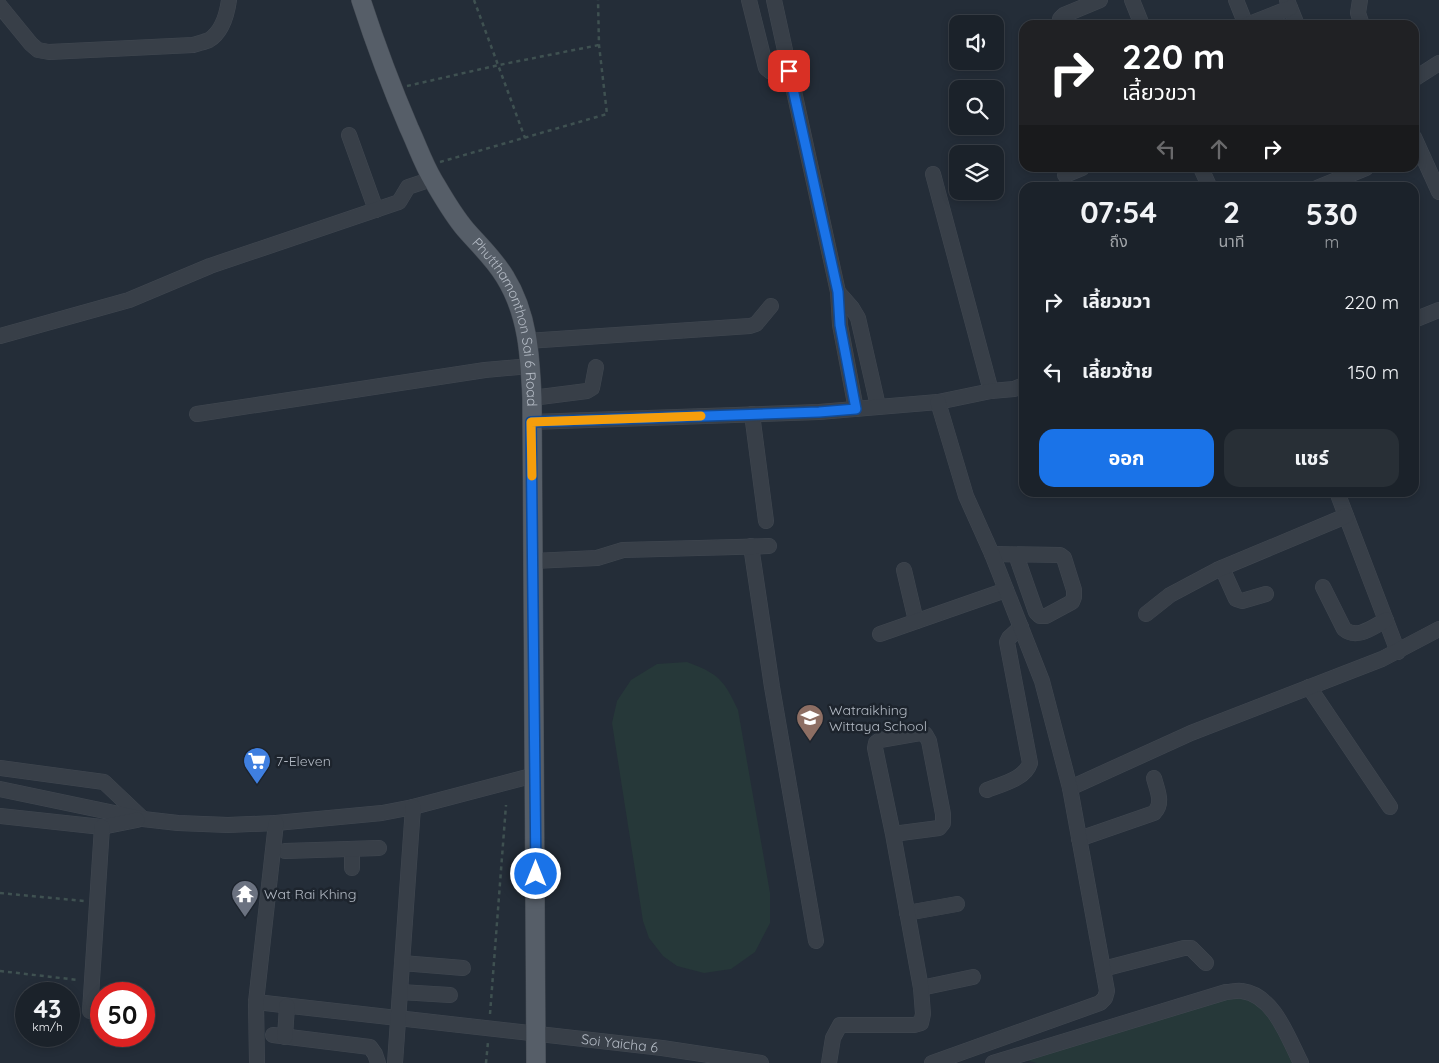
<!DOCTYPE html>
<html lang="th">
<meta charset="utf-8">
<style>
body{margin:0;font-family:Quicksand,"Noto Sans Thai",sans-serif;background:#282f36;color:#f1f3f6;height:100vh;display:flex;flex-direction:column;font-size:19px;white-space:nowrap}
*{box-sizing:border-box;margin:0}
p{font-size:16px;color:#a0a4a8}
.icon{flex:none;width:28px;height:28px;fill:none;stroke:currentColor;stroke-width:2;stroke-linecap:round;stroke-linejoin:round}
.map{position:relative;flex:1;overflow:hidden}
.sheet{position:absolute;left:1019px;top:182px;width:400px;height:315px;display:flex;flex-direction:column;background:#1b222a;border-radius:15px;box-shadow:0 2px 8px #0003,0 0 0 1px #393f47}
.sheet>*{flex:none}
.hud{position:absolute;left:1019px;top:20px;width:400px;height:152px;border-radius:15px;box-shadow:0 2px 8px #0003,0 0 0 1px #393f47;background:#202124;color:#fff;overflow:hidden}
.buttons{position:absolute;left:949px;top:15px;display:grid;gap:10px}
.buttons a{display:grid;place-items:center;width:55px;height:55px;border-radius:10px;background:#1b222a;box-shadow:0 2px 8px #0003,0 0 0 1px #393f47;font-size:25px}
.speed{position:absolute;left:15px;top:982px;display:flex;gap:10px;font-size:25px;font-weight:700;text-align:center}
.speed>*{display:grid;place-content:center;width:65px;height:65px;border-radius:50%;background:#1b222a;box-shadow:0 2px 8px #0003,0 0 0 1px #393f47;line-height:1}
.speed small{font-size:12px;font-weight:400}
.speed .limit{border:8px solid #d22;background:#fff;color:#111}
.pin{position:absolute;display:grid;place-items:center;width:42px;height:42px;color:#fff;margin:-21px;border-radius:10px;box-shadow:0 2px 8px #0006}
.me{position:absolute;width:55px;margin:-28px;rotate:0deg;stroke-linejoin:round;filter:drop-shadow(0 0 4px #0008)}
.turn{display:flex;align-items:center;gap:18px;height:105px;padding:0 20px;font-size:22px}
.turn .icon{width:65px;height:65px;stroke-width:2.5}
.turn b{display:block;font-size:35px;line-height:42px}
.lanes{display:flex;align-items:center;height:48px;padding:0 20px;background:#0003;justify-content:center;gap:25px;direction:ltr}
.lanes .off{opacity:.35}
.eta{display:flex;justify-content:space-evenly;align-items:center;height:85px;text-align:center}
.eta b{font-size:30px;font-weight:700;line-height:35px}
.button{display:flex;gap:10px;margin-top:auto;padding:10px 20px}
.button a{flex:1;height:58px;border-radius:15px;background:#1a73e8;color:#fff;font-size:20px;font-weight:700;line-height:58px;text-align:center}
.button a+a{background:#282f36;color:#f1f3f6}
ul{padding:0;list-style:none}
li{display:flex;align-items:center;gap:15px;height:70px;padding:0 20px}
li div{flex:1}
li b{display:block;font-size:19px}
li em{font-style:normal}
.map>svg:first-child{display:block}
.green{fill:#263839}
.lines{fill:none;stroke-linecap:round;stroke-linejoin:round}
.minor-casing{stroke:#414851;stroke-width:16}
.major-casing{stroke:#414851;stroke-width:20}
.path{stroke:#3f5151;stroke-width:2.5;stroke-dasharray:4 4;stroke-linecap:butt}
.minor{stroke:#383f48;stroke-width:15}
.major{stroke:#565e68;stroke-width:19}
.route-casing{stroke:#114b97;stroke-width:12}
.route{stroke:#1a73e8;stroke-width:9}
.slow{stroke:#f59e0b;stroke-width:9}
.labels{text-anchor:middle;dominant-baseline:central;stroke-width:5;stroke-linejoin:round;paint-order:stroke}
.street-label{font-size:14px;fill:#b3bac4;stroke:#1d242d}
.poi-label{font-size:14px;fill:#b3bac4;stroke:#1d242d;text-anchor:start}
</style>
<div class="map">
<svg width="1439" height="1063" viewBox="0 0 1439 1063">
<rect width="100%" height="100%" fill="#242d38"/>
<path class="green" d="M687,662C719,674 724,680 738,710L770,893V923L755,952L731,969L704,973L677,966L663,956L649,938L643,921L612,723L617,701L631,680L657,664Z
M1227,993L1259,999L1300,1063H1037L1016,1058Z"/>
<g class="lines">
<defs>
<g id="minor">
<path d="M749,0L766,68L771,72L789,71"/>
<path d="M774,0L838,292L840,325L856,409"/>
<path d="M1132,0L1142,25"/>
<path d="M1236,0L1246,25"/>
<path d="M1287,0L1297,25"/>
<path d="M1360,0L1358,13L1362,25"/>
<path d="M0,6L31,44L38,50L49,52L193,45C198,43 205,42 209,40C222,32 227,14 229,0"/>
<path d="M1059,25L1060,19L1064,15L1100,0"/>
<path d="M1247,25L1290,8"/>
<path d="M1414,79L1439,63"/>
<path d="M349,135L376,210"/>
<path d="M1414,137L1439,192"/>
<path d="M1201,168L1210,188"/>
<path d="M933,174L991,391"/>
<path d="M1065,175L1082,168"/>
<path d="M1317,188L1366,168"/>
<path d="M838,292L852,308L858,318L878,406"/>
<path d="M1414,320L1439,310"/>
<path d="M0,336L129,300L210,266L399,202L408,187L432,179"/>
<path d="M527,341L750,326L756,324L771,306"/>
<path d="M532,398L587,391L592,388L596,367"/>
<path d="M197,414L485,370L530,366"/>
<path d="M752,414L766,521"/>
<path d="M531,422L819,412L938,402L991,391L1014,389L1024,385"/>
<path d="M1337,492L1398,652"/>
<path d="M751,546L772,687L816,941"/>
<path d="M992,554L1060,555L1064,558L1074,590V597L1072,602L1046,616H1040L1036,612L1016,555"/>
<path d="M533,561L597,558L623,550L769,546"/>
<path d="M1222,568L1236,599L1242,601L1266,594"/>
<path d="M904,570L916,621"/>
<path d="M1323,587L1344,629C1357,640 1373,627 1386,620"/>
<path d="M1146,614L1170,595L1217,570L1346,516"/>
<path d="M880,634L1006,590"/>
<path d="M1309,687L1390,807"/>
<path d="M0,768L104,782L142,818"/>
<path d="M1070,788L1191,733L1382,659L1439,629"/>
<path d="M0,789L143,819L178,823L228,825L276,823L382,813L413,807L535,775"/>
<path d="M987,790C1002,784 1025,779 1030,763L1007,642L1009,638L1021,627"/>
<path d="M0,816L102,827L137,820"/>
<path d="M1079,839L1154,813C1164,803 1157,790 1154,778"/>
<path d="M352,849V868"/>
<path d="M285,851L379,848"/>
<path d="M907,913L957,904"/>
<path d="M402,963L463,968"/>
<path d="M1103,969L1184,948H1191L1206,963"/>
<path d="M921,988L973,977"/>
<path d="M400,992L450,995"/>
<path id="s1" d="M256,1002L662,1048L761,1063"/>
<path d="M90,1011L102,827"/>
<path d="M273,1035L370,1047L375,1054L378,1063"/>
<path d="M285,1037L287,1006"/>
<path d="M257,1063L256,1002L276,823"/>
<path d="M395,1063L413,807"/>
<path d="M829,1063L833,1038L840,1025H914L921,1023L923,1014L921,988L893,834L875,748L876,743L880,740L920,733L925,734L929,741L943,814V823L939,828L893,834"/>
<path d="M932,1063L1100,1003L1105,998L1107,991L1070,788L1042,681L992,554L966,496L938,402"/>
<path d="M993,1063L1226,992C1231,992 1237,990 1242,991C1274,995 1288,1038 1301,1063"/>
</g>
<g id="major">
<path id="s2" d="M361,0C375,43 391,86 409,128C417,145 423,163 433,180C443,197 453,215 466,230C480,246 495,260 505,277C528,314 530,356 532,398L536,1063"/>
</g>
</defs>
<use href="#minor" class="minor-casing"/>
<use href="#major" class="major-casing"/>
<path class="path" d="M474,0L525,138
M407,86L499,65L599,45
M440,162L607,114L599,45L598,0
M0,893L84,901
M0,971L78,980
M490,1014L506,805
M486,1063L488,1042"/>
<use href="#minor" class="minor"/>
<use href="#major" class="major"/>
</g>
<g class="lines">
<defs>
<path id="route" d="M536,874L531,422L819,412L856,409L840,325L838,292L789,71"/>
</defs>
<use href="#route" class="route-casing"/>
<use href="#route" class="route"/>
<path class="slow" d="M532,476L531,422L701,416"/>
</g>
<defs>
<symbol id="school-pin" viewBox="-11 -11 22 30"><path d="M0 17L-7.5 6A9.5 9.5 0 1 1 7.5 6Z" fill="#8d6e63" stroke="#1d242d"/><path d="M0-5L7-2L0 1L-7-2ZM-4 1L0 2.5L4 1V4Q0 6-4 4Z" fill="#fff"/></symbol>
<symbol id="supermarket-pin" viewBox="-11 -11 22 30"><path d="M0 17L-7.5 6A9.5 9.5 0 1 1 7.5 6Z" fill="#3f7fe0" stroke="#1d242d"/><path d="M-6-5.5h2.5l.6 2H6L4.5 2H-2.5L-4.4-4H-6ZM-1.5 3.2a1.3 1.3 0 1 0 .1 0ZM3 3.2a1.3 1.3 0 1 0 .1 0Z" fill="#fff"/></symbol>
<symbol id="temple-pin" viewBox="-11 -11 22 30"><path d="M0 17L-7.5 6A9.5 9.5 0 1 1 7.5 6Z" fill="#6b7280" stroke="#1d242d"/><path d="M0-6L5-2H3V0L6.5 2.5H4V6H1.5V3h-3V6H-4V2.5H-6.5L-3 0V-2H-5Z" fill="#fff"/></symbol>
</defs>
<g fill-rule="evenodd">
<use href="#school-pin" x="794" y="702" width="32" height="43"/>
<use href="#supermarket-pin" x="241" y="745" width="32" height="43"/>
<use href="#temple-pin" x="229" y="878" width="32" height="43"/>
</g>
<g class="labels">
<g class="street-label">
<text stroke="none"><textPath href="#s2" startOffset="358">Phutthamonthon Sai 6 Road</textPath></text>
<text stroke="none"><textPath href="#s1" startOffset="366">Soi Yaicha 6</textPath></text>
</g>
<g class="poi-label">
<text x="829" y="710">Watraikhing<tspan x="829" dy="16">Wittaya School</tspan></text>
<text x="276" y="761">7-Eleven</text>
<text x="264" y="894">Wat Rai Khing</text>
</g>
</g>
</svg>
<div class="buttons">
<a><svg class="icon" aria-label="sound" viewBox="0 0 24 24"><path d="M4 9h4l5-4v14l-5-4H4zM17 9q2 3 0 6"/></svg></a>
<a><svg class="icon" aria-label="search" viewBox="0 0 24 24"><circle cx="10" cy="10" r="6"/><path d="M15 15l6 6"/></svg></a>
<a><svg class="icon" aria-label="layers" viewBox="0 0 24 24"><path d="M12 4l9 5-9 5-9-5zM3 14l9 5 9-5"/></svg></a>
</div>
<div class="speed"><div>43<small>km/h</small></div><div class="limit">50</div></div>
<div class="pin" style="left:789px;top:71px;background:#d93025"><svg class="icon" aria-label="arrive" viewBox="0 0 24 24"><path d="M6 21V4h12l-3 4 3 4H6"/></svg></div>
<svg class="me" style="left:536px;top:874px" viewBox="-20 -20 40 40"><circle r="17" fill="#1a73e8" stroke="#fff" stroke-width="3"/><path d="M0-11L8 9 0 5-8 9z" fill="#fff"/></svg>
<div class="hud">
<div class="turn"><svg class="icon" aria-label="right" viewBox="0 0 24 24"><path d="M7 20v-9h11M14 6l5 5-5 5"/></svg><div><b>220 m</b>เลี้ยวขวา</div></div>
<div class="lanes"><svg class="icon off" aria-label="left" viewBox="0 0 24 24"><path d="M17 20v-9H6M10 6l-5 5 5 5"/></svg><svg class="icon off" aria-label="ahead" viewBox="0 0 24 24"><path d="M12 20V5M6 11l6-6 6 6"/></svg><svg class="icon" aria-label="right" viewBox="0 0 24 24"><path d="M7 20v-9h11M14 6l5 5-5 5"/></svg></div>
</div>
<section class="sheet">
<div class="eta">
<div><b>07:54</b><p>ถึง</p></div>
<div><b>2</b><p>นาที</p></div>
<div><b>530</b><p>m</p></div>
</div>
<ul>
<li><svg class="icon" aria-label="right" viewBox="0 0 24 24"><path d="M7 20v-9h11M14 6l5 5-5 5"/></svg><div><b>เลี้ยวขวา</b></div><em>220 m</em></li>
<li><svg class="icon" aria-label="left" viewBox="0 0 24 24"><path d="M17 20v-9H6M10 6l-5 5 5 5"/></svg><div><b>เลี้ยวซ้าย</b></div><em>150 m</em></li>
</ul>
<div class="button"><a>ออก</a><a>แชร์</a></div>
</section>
</div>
